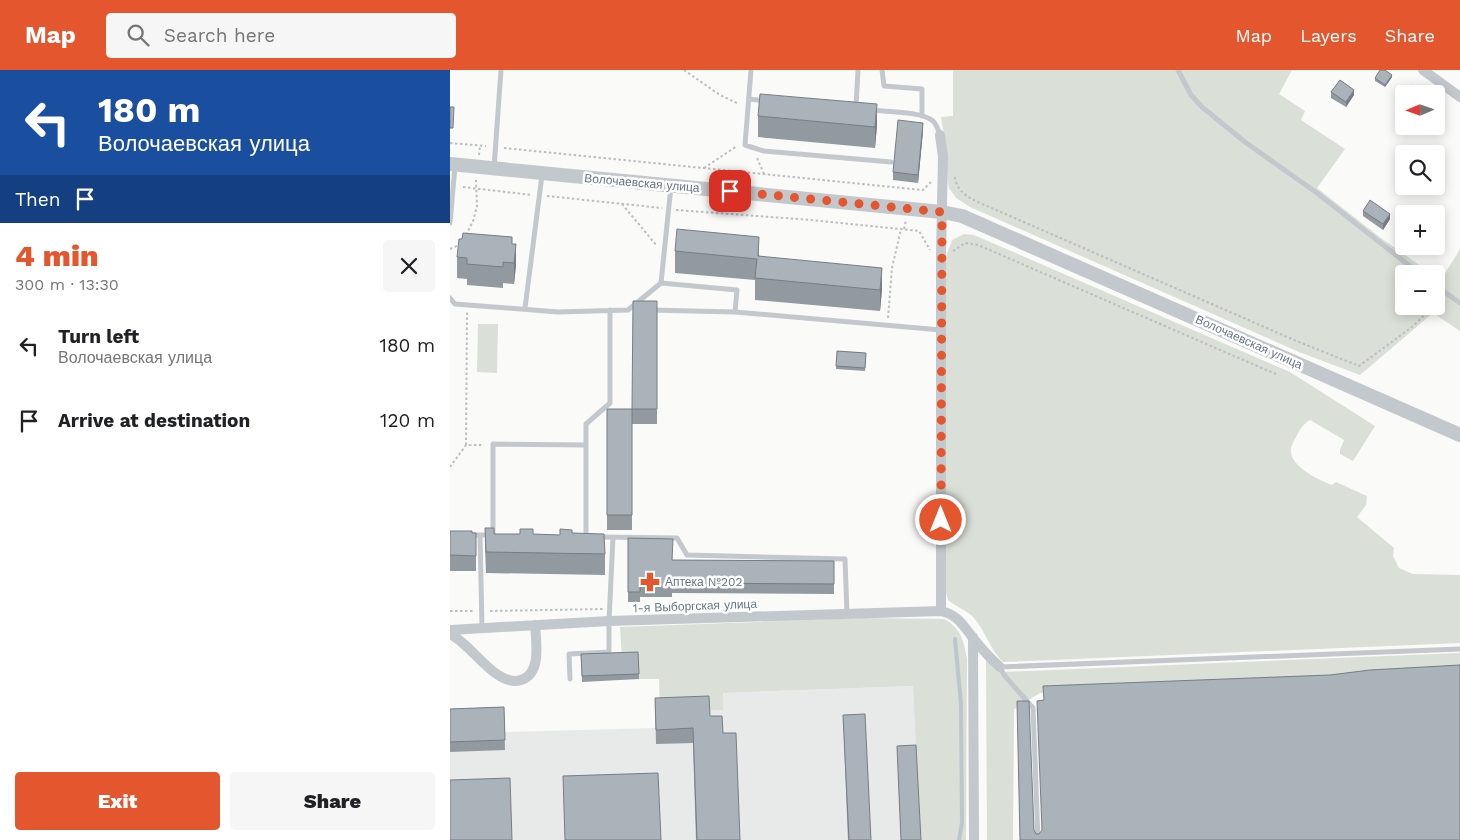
<!DOCTYPE html>
<meta charset="utf-8">
<style>
body{margin:0;font-family:"Work Sans",sans-serif;background:#f6f6f6;color:#202124;height:100vh;display:flex;flex-direction:column;font-size:19px;white-space:nowrap}
*{box-sizing:border-box;margin:0}
p{font-size:16px;color:#757577}
.icon{flex:none;width:28px;height:28px;fill:none;stroke:currentColor;stroke-width:2;stroke-linecap:round;stroke-linejoin:round}
.map{position:relative;flex:1;overflow:hidden}
.details{display:flex;flex-direction:column;background:#fff;width:450px}
.details>*{flex:none}
.banner{background:#1a4fa0;color:#fff;overflow:hidden}
.needle{width:32px;rotate:268deg}
.fabs{position:absolute;left:945px;top:15px;display:grid;gap:10px}
.fabs a{display:grid;place-items:center;width:50px;height:50px;border-radius:5px;background:#fff;box-shadow:0 2px 12px #0003;font-size:25px}
.pin{position:absolute;display:grid;place-items:center;width:42px;height:42px;color:#fff;margin:-21px;border-radius:10px;box-shadow:0 2px 8px #0006}
.me{position:absolute;width:55px;margin:-28px;rotate:0deg;stroke-linejoin:round;filter:drop-shadow(0 0 4px #0008)}
.turn{display:flex;align-items:center;gap:18px;height:105px;padding:0 15px;font-size:22px}
.turn .icon{width:65px;height:65px;stroke-width:2.5}
.turn b{display:block;font-size:35px;line-height:42px}
.then{display:flex;align-items:center;height:48px;padding:0 15px;background:#0003;gap:10px;font-size:19px}
.round{display:grid;place-items:center;flex:none;width:52px;height:52px;border-radius:5px;background:#f6f6f6}
.overview{display:flex;align-items:center;justify-content:space-between;height:85px;padding:0 15px}
h1{font-size:30px;font-weight:800;line-height:38px;color:#e4572e}
.button{display:flex;gap:10px;margin-top:auto;padding:10px 15px}
.button a{flex:1;height:58px;border-radius:5px;background:#e4572e;color:#fff;font-size:20px;font-weight:800;line-height:58px;text-align:center}
.button a+a{background:#f6f6f6;color:#202124}
ul{padding:0;list-style:none}
li{display:flex;align-items:center;gap:15px;height:75px;padding:0 15px}
li div{flex:1}
li b{display:block;font-size:19px}
li em{font-style:normal}
header{display:flex;align-items:center;gap:30px;box-sizing:border-box;height:70px;padding:0 25px;background:#e4572e;color:#fff}
header strong{font-size:24px}
nav{display:flex;gap:28px;margin-inline-start:auto;font-size:18px}
.search{width:350px;height:45px;background:#f6f6f6;display:flex;align-items:center;gap:12px;box-sizing:border-box;padding:0 18px;border-radius:5px;color:#757577;font-size:19px}
main{display:flex;flex:1;min-height:0}
.map>svg:first-child{display:block}
.built{fill:#e8e9e9}
.green{fill:#dadfd7}
.lines{fill:none;stroke-linecap:round;stroke-linejoin:round}
.stream{stroke:#bbc7cb;stroke-width:4}
.path{stroke:#bbbfc2;stroke-width:2;stroke-dasharray:2.5 2.5;stroke-linecap:butt}
.service{stroke:#c3c8cc;stroke-width:5}
.minor{stroke:#c3c8cc;stroke-width:10}
.tertiary{stroke:#c3c8cc;stroke-width:14}
.wall{fill:#929a9f}
.shaded-wall{fill:#777d82}
.building{fill:#aab3b9;stroke:#777d82}
.route{stroke:#e4572e;stroke-width:9;stroke-dasharray:0 16.2}
.labels{text-anchor:middle;dominant-baseline:central;stroke-width:5;stroke-linejoin:round;paint-order:stroke}
.street-label{font-size:12px;fill:#657683;stroke:#fff}
.poi-label{font-size:12px;fill:#657683;stroke:#fff;text-anchor:start}
</style>
<header>
<strong>Map</strong>
<div class="search"><svg class="icon" aria-label="search" viewBox="0 0 24 24"><circle cx="10" cy="10" r="6"/><path d="M15 15l6 6"/></svg>Search here</div>
<nav><a>Map</a><a>Layers</a><a>Share</a></nav>
</header>
<main>
<section class="details">
<div class="banner">
<div class="turn"><svg class="icon" aria-label="left" viewBox="0 0 24 24"><path d="M17 20v-9H6M10 6l-5 5 5 5"/></svg><div><b>180 m</b>Волочаевская улица</div></div>
<div class="then">Then<svg class="icon" aria-label="arrive" viewBox="0 0 24 24"><path d="M6 21V4h12l-3 4 3 4H6"/></svg></div>
</div>
<div class="overview"><div><h1>4 min</h1><p>300 m · 13:30</p></div><a class="round"><svg class="icon" aria-label="close" viewBox="0 0 24 24"><path d="M6 6l12 12M18 6L6 18"/></svg></a></div>
<ul>
<li><svg class="icon" aria-label="left" viewBox="0 0 24 24"><path d="M17 20v-9H6M10 6l-5 5 5 5"/></svg><div><b>Turn left</b><p>Волочаевская улица</p></div><em>180 m</em></li>
<li><svg class="icon" aria-label="arrive" viewBox="0 0 24 24"><path d="M6 21V4h12l-3 4 3 4H6"/></svg><div><b>Arrive at destination</b></div><em>120 m</em></li>
</ul>
<div class="button"><a>Exit</a><a>Share</a></div>
</section>
<div class="map">
<svg width="1010" height="770" viewBox="0 0 1010 770">
<rect width="100%" height="100%" fill="#fafaf8"/>
<path class="built" d="M463,616L470,770H0V649L54,662L205,658V642L273,639V623Z"/>
<path class="green" d="M503,0H842L829,24L855,41L851,50L895,79L867,118L931,168L982,204H954V236H986V207L994,205L1010,179V261L983,243L910,305L849,282L520,137L506,128L499,118L498,112L496,76L491,47L503,46Z
M514,164L524,165L840,302L925,356L903,391L890,384V380L894,370L860,350C852,355 850,359 846,367C844,371 842,374 841,378C838,396 869,410 882,415L886,412L917,426L916,435L907,447L944,478L943,486L949,498L963,504L1010,505V573L553,592C540,580 536,562 524,548C517,540 506,537 498,530L496,523V186L502,170Z
M28,254H48L47,303L27,302Z
M412,548L494,549C511,558 514,571 517,589L516,770H470L463,616L273,623V640L210,641L209,609H189L172,588L170,557Z
M1010,583V599L590,623L564,639L563,770H537L536,590L551,602Z"/>
<g class="lines">
<path class="stream" d="M505,569L511,634L512,753L509,770"/>
<path class="path" d="M234,0L270,25L289,34
M0,73L36,76
M54,78L473,120L481,112
M29,85L30,76
M307,88L314,104
M254,98L287,76
M505,107C507,126 528,132 544,139L844,270L909,296L962,257L984,236
M13,117L82,125
M97,126L212,138
M172,134L207,176
M226,140L361,150L469,161L480,180
M454,159L456,150
M16,165L23,151L27,136L26,110
M0,179L9,175
M503,181L515,173L528,175L828,305
M986,235L994,231
M438,248L442,198L451,159
M16,375L17,242
M0,397L16,375H34
M0,541H23
M40,541L153,539"/>
<path class="service" d="M301,0L295,75L314,81L441,92
M432,0L434,16L472,19V46
M728,0L741,25L752,37L795,72L867,123L970,204
M299,29L316,31
M406,37L408,0
M421,40C437,42 471,41 483,51C487,55 488,60 490,65
M44,98L51,0
M0,153L5,96
M211,213L221,116
M986,216L1010,233
M0,228L5,234L108,242L178,240L211,213L287,220L285,242L491,260
M75,238L92,105
M200,240L285,242
M20,465H39
M30,465L32,558
M43,465V374L136,375
M136,466V354L160,333V240
M148,467L227,468L237,485L395,489L397,544
M550,597L1010,579
M550,597L554,605L583,638L588,770
M120,609L119,584L159,582V551L163,467"/>
<path class="minor" d="M973,0L1010,27
M490,65L493,87L491,183V541
M0,560L159,551L491,541C508,545 513,555 523,568C531,578 540,588 550,597
M0,564C22,574 46,618 71,610C92,604 86,571 85,555
M523,567L524,770"/>
<path class="tertiary" d="M0,94L492,142L512,146L1010,365"/>
</g>
<path class="wall" d="M942,7L935,17L925,11V8Z
M881,22L904,25L896,37L881,28Z
M954,27V47L947,42V37Z
M308,46L427,55L425,78L308,67Z
M473,61L468,113L443,110V102Z
M913,141L940,149L933,160L913,146Z
M62,174L66,195L64,214L53,213V218L17,215V209L7,208V187Z
M225,181L309,186L432,219L430,241L305,230V210L225,203Z
M207,231V354H182V460H157V339H182Z
M387,281L416,283L415,301L386,299Z
M35,458L44,464L110,465L122,463L155,484V505L36,503L35,479Z
M0,461L26,463V501H0Z
M178,468L223,490L384,491V524L222,523V527H190V532H178Z
M188,582L189,609L132,612L131,584Z
M205,628L260,646L273,663L290,770H246L243,673L206,674Z
M54,637L55,680L0,682V639Z
M393,645L421,770H398Z
M447,676L471,770H451Z"/>
<path class="shaded-wall" d="M942,5V7L935,17V15Z
M904,20V25L896,37V32Z
M427,34V55L425,78V57Z
M473,53V61L468,113V105Z
M940,144V149L933,160V154Z
M309,167V188L308,186Z
M66,174V195L64,214V193Z
M432,198V219L430,241V220Z"/>
<path class="building" d="M930,0H935L942,5L935,15L925,8Z
M890,10L904,20L896,32L881,22Z
M962,15L974,23L973,24H956Z
M310,24L427,34L425,57L308,46Z
M954,27V42L947,37Z
M0,37H4L3,58H0Z
M448,50L473,53L468,105L443,102Z
M920,130L940,144L933,154L913,141Z
M227,159L309,167L308,186L432,198L430,220L305,208L307,189L225,181Z
M13,163L62,167V174H66L64,193L53,192V197L17,194V188L7,187L9,169H12Z
M183,231H207V339H182Z
M387,281L416,283L415,298L386,296Z
M157,339H182V445H157Z
M35,458H44V464H70V459H83V464L110,465V459L122,460V463L154,464L155,484L36,482Z
M0,461H22V463H26V486L0,485Z
M178,468L223,469L222,490L384,491V514L222,513V517L190,516V522H178Z
M188,582L189,604L132,606L131,584Z
M1010,595V770H570L567,631H579L584,760L586,764H589L592,760L587,631L594,630L593,616L880,605L920,600Z
M259,626L260,646H272L273,663H286L290,770H247L243,658L206,660L205,628Z
M54,637L55,670L0,672V639Z
M415,644L421,770H399L393,645Z
M466,675L471,770H451L447,676Z
M208,703L211,770H115L113,706Z
M60,708L62,770H0V710Z"/>
<g class="lines">
<path class="route" d="M280,121L492,142L491,450"/>
</g>
<defs>
<symbol id="pharmacy-bare" viewBox="-9 -9 18 18"><path d="M-2-6h4v4h4v4h-4v4h-4v-4h-4v-4h4Z" fill="#e4572e" stroke="#fff" stroke-width="2.5" paint-order="stroke"/></symbol>
</defs>
<g fill-rule="evenodd">
<use href="#pharmacy-bare" x="186" y="498" width="28" height="28"/>
</g>
<g class="labels">
<g class="street-label">
<text transform="translate(192 113) rotate(5)">Волочаевская улица</text>
<text transform="translate(799 272) rotate(24)">Волочаевская улица</text>
<text transform="translate(245 536) rotate(-2)">1-я Выборгская улица</text>
</g>
<g class="poi-label">
<text x="215" y="512">Аптека №202</text>
</g>
</g>
</svg>
<div class="fabs">
<a><svg class="needle" viewBox="-14 -14 28 28"><path d="M0-13l5 13h-10z" fill="#e53935"/><path d="M0 13l5-13h-10z" fill="#757577"/></svg></a>
<a><svg class="icon" aria-label="search" viewBox="0 0 24 24"><circle cx="10" cy="10" r="6"/><path d="M15 15l6 6"/></svg></a>
<a>+</a>
<a>−</a>
</div>
<div class="pin" style="left:280px;top:121px;background:#d93025"><svg class="icon" aria-label="arrive" viewBox="0 0 24 24"><path d="M6 21V4h12l-3 4 3 4H6"/></svg></div>
<svg class="me" style="left:491px;top:450px" viewBox="-20 -20 40 40"><circle r="17" fill="#e4572e" stroke="#fff" stroke-width="3"/><path d="M0-11L8 9 0 5-8 9z" fill="#fff"/></svg>
</div>
</main>
